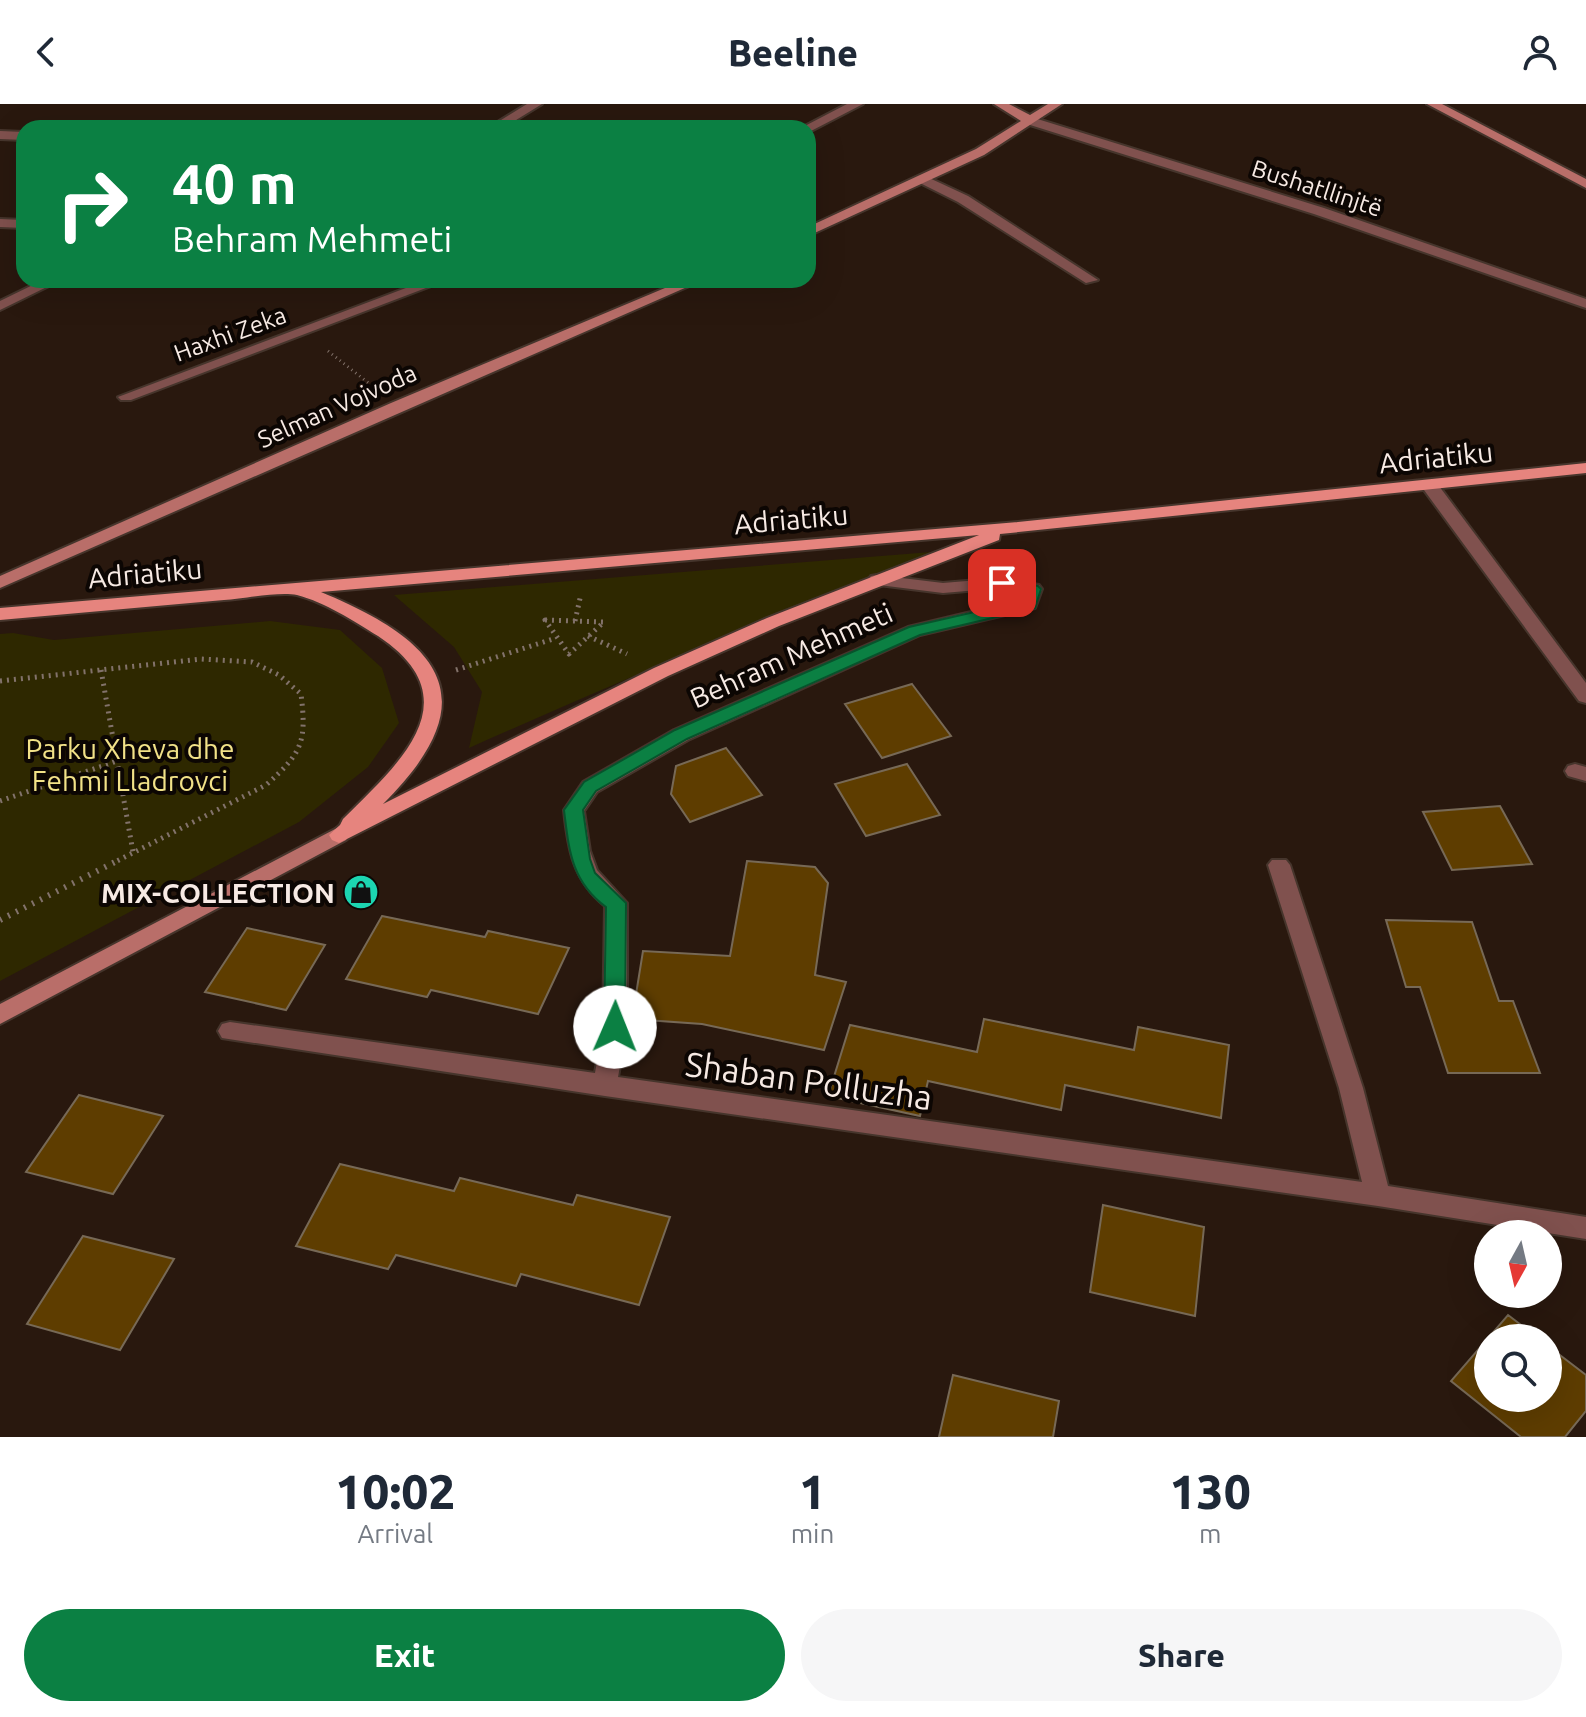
<!DOCTYPE html>
<meta charset="utf-8">
<style>
body{margin:0;font-family:Ubuntu,sans-serif;background:#f6f6f7;color:#1f2937;height:100vh;display:flex;flex-direction:column;font-size:30px;white-space:nowrap}
*{box-sizing:border-box;margin:0}
p{font-size:26px;color:#747a83}
.icon{flex:none;width:44px;height:44px;fill:none;stroke:currentColor;stroke-width:2;stroke-linecap:round;stroke-linejoin:round}
.map{position:relative;height:1333px;overflow:hidden}
.side{display:flex;flex-direction:column;background:#fff;flex:1}
.side>*{flex:none}
.hud{position:absolute;left:16px;top:16px;width:800px;height:168px;border-radius:24px;box-shadow:0 8px 32px #0002;background:#0b8043;color:#fff;overflow:hidden}
.needle{width:52px;rotate:188deg}
.tools{position:absolute;left:1474px;top:1116px;display:grid;gap:16px}
.tools a{display:grid;place-items:center;width:88px;height:88px;border-radius:50%;background:#fff;box-shadow:0 8px 32px #0002;font-size:40px}
.pin{position:absolute;display:grid;place-items:center;width:68px;height:68px;color:#fff;margin:-34px;border-radius:16px;box-shadow:0 4px 12px #0006}
.me{position:absolute;width:88px;margin:-44px;rotate:1deg;stroke-linejoin:round;filter:drop-shadow(0 0 6px #0008)}
.turn{display:flex;align-items:center;gap:28px;height:168px;padding:0 24px;font-size:36px}
.turn .icon{width:104px;height:104px;stroke-width:2.5}
.turn b{display:block;font-size:56px;line-height:68px}
.eta{display:flex;justify-content:space-evenly;align-items:center;height:136px;text-align:center}
.eta b{font-size:48px;font-weight:800;line-height:56px}
.primary-button{display:flex;gap:16px;margin-top:auto;padding:16px 24px}
.primary-button a{flex:1;height:92px;border-radius:48px;background:#0b8043;color:#fff;font-size:32px;font-weight:800;line-height:92px;text-align:center}
.primary-button a+a{background:#f6f6f7;color:#1f2937}
header{display:flex;justify-content:space-between;align-items:center;height:104px;padding:0 24px;background:#fff;font-size:36px;font-weight:800}
.map>svg:first-child{display:block}
.green{fill:#2e2800}
.building{fill:#5e3d00;stroke:#776956;stroke-width:2}
.lines{fill:none;stroke-linecap:round;stroke-linejoin:round}
.street-casing{stroke:#46352c;stroke-width:4}
.secondary-casing{stroke:#46352c;stroke-width:4}
.primary-casing{stroke:#46352c;stroke-width:4}
.path-far2{stroke:#82726a;stroke-width:3;stroke-dasharray:1 4;stroke-linecap:butt}
.path-far1{stroke:#82726a;stroke-width:5;stroke-dasharray:2 5;stroke-linecap:butt}
.path{stroke:#82726a;stroke-width:6;stroke-dasharray:2 7;stroke-linecap:butt}
.street{fill:#80514e;fill-rule:evenodd}
.secondary{fill:#b96e69;fill-rule:evenodd}
.primary{fill:#e6847e;fill-rule:evenodd}
.route{fill:#0b8043;stroke:#07532c;stroke-width:2}
.labels{text-anchor:middle;dominant-baseline:central;stroke-width:8;stroke-linejoin:round;paint-order:stroke}
.far-street-label{font-size:24px;fill:#f7eae4;stroke:#0c0603}
.street-label{font-size:28px;fill:#f7eae4;stroke:#0c0603}
.park-label{font-size:28px;fill:#f2e288;stroke:#0c0603}
.poi-label{font-size:28px;font-weight:bold;fill:#f7eae4;stroke:#0c0603;text-anchor:end}
.near-street-label{font-size:34px;fill:#f7eae4;stroke:#0c0603}
</style>
<header><svg class="icon" aria-label="back" viewBox="0 0 24 24"><path d="M15 5l-7 7 7 7"/></svg>Beeline<svg class="icon" aria-label="person" viewBox="0 0 24 24"><circle cx="12" cy="8" r="4"/><path d="M4 21q1-7 8-7t8 7"/></svg></header>
<div class="map">
<svg width="1586" height="1333" viewBox="0 0 1586 1333">
<rect width="100%" height="100%" fill="#29180e"/>
<path class="green" d="M944,447C783,507 626,574 469,644L482,588L454,543L394,491Z
M270,517L340,526L382,564L399,619L368,663L299,718L0,877V530L13,529L54,536Z"/>
<path class="building" d="M912,580L951,632L882,654L845,600Z
M726,644L762,691L690,718L671,690L676,662Z
M907,660L940,711L866,732L835,680Z
M1500,702L1532,760L1452,766L1423,708Z
M747,757L815,763L828,779L815,871L846,878L824,946L702,920L632,915L643,847L730,852Z
M382,812L485,833L488,827L569,844L538,910L431,886L427,893L346,875Z
M1386,816L1472,818L1499,897H1513L1540,969H1448L1420,883H1406Z
M247,824L325,841L286,906L205,888Z
M984,915L1134,946L1138,923L1229,941L1221,1014L1065,981L1061,1006L928,977L920,1012L828,992L850,921L977,948Z
M79,991L163,1012L113,1090L26,1068Z
M340,1060L454,1087L460,1074L573,1101L577,1091L670,1113L639,1201L521,1170L516,1182L396,1151L388,1165L296,1142Z
M1103,1101L1204,1123L1195,1212L1090,1188Z
M83,1132L174,1155L120,1246L27,1220Z
M1508,1211L1538,1234H1488V1294H1548V1242L1586,1271V1307L1565,1333H1521L1451,1277Z
M953,1271L1059,1297L1053,1333H939Z"/>
<g class="lines">
<defs>
<path id="street" d="M527,0H542L503,24H488Z
M847,0H863L811,27L801,24Z
M1031,13L1324,104L1586,195V204L1314,110L1027,20L1025,17Z
M0,27L24,28V36L0,35Z
M925,72L968,92L1098,176L1086,179L958,98L920,79L919,76Z
M0,115L24,116V124L0,123Z
M43,176H61L0,206V197Z
M133,176H149L142,180Z
M427,176H447L131,296H121L118,293Z
M1430,377L1436,378L1586,579V599L1579,597L1424,386L1422,382Z
M877,471L943,479L1002,474L1039,481L1042,485L1035,504L920,531L688,636L597,688L584,707L590,747L597,766L627,799V923L618,973L1362,1078L1339,984L1268,761L1272,756H1286L1290,761L1363,984L1388,1082L1586,1113V1135L1378,1102L605,992L222,934L218,927L222,920L230,918L595,969L603,923L605,802C573,776 568,745 564,706L583,678L674,626L908,523L1021,496L1023,489L1002,484L943,489L871,480L868,476L871,472Z
M1575,660L1586,663V677L1568,672L1565,667L1568,662Z"/>
<path id="secondary" d="M994,0H1009L1030,11L1048,0H1062L984,51L808,132V123L976,45L1021,17Z
M1427,0H1442L1586,75V84Z
M684,176H703L0,484V472L391,299Z
M339,723L346,726L349,731L346,736L0,920V900Z"/>
<path id="primary" d="M1586,359V369L1000,430L999,436L779,522L668,572L339,739L332,736L329,731L340,721L343,715C398,660 474,596 378,532C354,517 324,498 297,491C279,487 243,495 224,496C149,503 75,509 0,516V504L1018,418ZM979,431L767,514L654,564L383,700C489,595 442,538 321,488Z"/>
</defs>
<use href="#street" class="street-casing"/>
<use href="#secondary" class="secondary-casing"/>
<use href="#primary" class="primary-casing"/>
<path class="path-far2" d="M328,247L371,281"/>
<path class="path-far1" d="M545,516L604,518L569,550Z
M575,517L581,490
M588,532L627,550
M101,566L133,748
M456,566L556,534
M0,577L201,555L252,558L279,571L301,590C307,638 302,649 266,681L113,759
M0,697L117,657"/>
<path class="path" d="M0,816L117,757"/>
<use href="#street" class="street"/>
<use href="#secondary" class="secondary"/>
<use href="#primary" class="primary"/>
</g>
<path class="route" d="M1002,474L1038,482L1041,485L1035,504L920,531L687,635L596,687L583,706L590,755L595,769L626,799L625,923L622,929L615,931L607,929L604,923L606,803C571,777 569,746 564,706L584,678L675,626L909,523L1022,497L1024,489L996,483L994,479Z"/>
<defs>
<symbol id="shop-disc" viewBox="-11 -11 22 22"><circle r="9.5" fill="#1cd5b1" stroke="#0c0603"/><path d="M-5-2.5h2.3a2.7 3.5 0 0 1 5.4 0H5L5.5 6h-11ZM-1.5-2.5h3a1.5 2.3 0 0 0-3 0Z" fill="#111"/></symbol>
</defs>
<g fill-rule="evenodd">
<use href="#shop-disc" x="341" y="768" width="40" height="40"/>
</g>
<g class="labels">
<g class="far-street-label">
<text transform="translate(1317 84) rotate(18)">Bushatllinjtë</text>
<text transform="translate(230 230) rotate(-20)">Haxhi Zeka</text>
<text transform="translate(337 302) rotate(-24)">Selman Vojvoda</text>
</g>
<g class="street-label">
<text transform="translate(1436 353) rotate(-6)">Adriatiku</text>
<text transform="translate(791 415) rotate(-5)">Adriatiku</text>
<text transform="translate(145 469) rotate(-5)">Adriatiku</text>
<text transform="translate(791 551) rotate(-24)">Behram Mehmeti</text>
</g>
<g class="park-label">
<text x="130" y="644">Parku Xheva dhe<tspan x="130" dy="32">Fehmi Lladrovci</tspan></text>
</g>
<g class="poi-label">
<text x="335" y="788">MIX-COLLECTION</text>
</g>
<g class="near-street-label">
<text transform="translate(809 976) rotate(8)">Shaban Polluzha</text>
</g>
</g>
</svg>
<div class="tools">
<a><svg class="needle" viewBox="-14 -14 28 28"><path d="M0-13l5 13h-10z" fill="#e53935"/><path d="M0 13l5-13h-10z" fill="#747a83"/></svg></a>
<a><svg class="icon" aria-label="search" viewBox="0 0 24 24"><circle cx="10" cy="10" r="6"/><path d="M15 15l6 6"/></svg></a>
</div>
<div class="pin" style="left:1002px;top:479px;background:#d93025"><svg class="icon" aria-label="arrive" viewBox="0 0 24 24"><path d="M6 21V4h12l-3 4 3 4H6"/></svg></div>
<svg class="me" style="left:615px;top:923px" viewBox="-20 -20 40 40"><circle r="19" fill="#fff"/><path d="M0-13L10 11 0 6-10 11z" fill="#0b8043"/></svg>
<div class="hud">
<div class="turn"><svg class="icon" aria-label="right" viewBox="0 0 24 24"><path d="M7 20v-9h11M14 6l5 5-5 5"/></svg><div><b>40 m</b>Behram Mehmeti</div></div>
</div>
</div>
<section class="side">
<div class="eta">
<div><b>10:02</b><p>Arrival</p></div>
<div><b>1</b><p>min</p></div>
<div><b>130</b><p>m</p></div>
</div>
<div class="primary-button"><a>Exit</a><a>Share</a></div>
</section>
